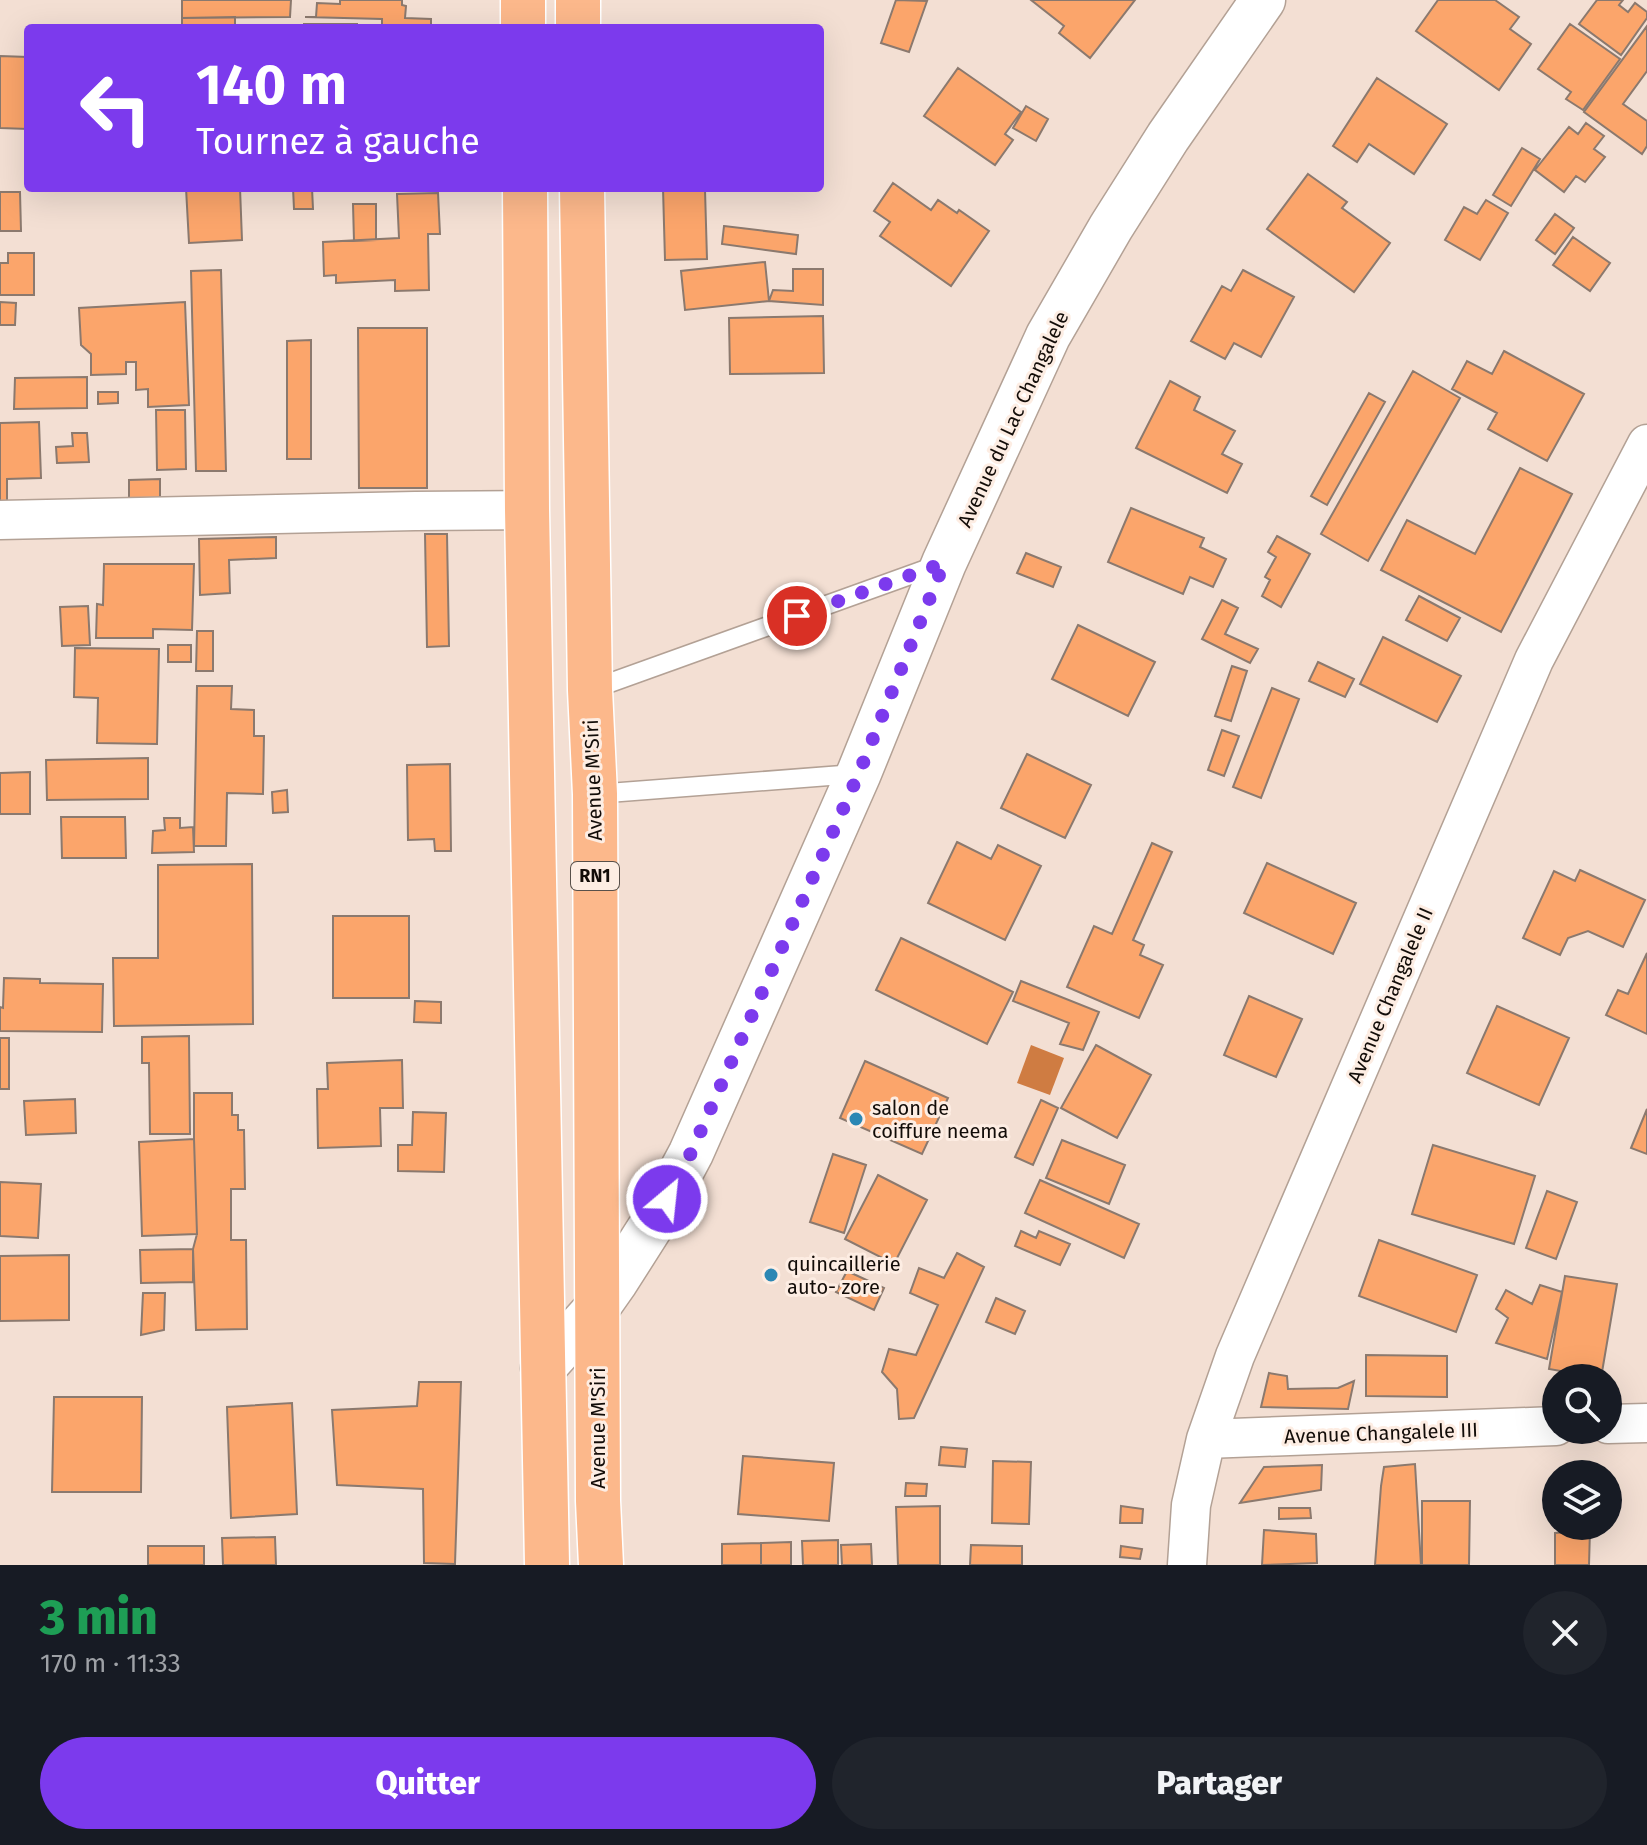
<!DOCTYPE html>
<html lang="fr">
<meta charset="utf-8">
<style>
body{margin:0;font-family:"Fira Sans",sans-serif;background:#20242c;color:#f1f3f6;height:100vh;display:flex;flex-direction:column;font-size:30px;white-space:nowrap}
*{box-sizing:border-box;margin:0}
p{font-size:26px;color:#9ea1a6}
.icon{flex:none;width:44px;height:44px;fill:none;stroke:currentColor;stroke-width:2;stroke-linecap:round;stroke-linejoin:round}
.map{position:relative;height:1565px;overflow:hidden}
.details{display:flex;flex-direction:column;background:#171b24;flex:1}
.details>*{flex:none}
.banner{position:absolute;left:24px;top:24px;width:800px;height:168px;border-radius:8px;box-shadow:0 8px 32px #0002;background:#7c3aed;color:#fff;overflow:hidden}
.tools{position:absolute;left:1542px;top:1364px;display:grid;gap:16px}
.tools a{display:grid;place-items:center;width:80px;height:80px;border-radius:50%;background:#171b24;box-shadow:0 8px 32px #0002;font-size:40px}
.pin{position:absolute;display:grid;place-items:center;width:68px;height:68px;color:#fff;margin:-34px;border:4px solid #fff;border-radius:50%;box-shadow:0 2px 8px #0007}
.me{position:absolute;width:88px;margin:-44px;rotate:28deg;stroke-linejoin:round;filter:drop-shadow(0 0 6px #0008)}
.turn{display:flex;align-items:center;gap:28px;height:168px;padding:0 40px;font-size:36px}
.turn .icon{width:104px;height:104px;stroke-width:2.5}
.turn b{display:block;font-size:56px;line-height:68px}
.round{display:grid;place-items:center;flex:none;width:84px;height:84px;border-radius:42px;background:#20242c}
.headline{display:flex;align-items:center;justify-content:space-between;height:136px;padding:0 40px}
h1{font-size:48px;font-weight:800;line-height:60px;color:#1e9e55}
.cta{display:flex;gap:16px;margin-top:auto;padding:16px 40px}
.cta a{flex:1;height:92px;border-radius:48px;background:#7c3aed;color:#fff;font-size:32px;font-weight:800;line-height:92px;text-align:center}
.cta a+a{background:#20242c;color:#f1f3f6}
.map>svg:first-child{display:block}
.water{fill:#cf7c42}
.building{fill:#fba56b;stroke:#8b796e;stroke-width:2}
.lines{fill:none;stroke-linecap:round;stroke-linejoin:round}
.service-casing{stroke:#b3a195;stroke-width:21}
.minor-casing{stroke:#b3a195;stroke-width:41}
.tertiary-casing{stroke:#b3a195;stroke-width:47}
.trunk-casing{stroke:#fff;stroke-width:47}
.service{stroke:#fff;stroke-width:18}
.minor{stroke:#fff;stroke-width:38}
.tertiary{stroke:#fff;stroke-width:44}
.trunk{stroke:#fcb88b;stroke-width:44}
.route{stroke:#7c3aed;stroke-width:14;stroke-dasharray:0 25.2}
.poi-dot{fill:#2b87b4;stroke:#fdede3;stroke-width:3}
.labels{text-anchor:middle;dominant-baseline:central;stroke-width:6;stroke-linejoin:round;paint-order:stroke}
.shield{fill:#fdede3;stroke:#58504a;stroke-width:2}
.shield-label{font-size:18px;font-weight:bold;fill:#120c08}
.street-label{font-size:20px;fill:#120c08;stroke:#fdede3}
.poi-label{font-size:20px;fill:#120c08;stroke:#fdede3;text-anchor:start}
</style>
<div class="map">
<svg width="1647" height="1565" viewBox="0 0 1647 1565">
<rect width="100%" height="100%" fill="#f3dfd3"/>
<path class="water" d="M1031,1045L1064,1058L1050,1095L1017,1083Z"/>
<path class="building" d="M182,0H291L290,17L182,18Z
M340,0H402V5L406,6L405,18L431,19V28H386V26H382V19L305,17H316L317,3L340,4Z
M896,0L927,1L909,52L881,43Z
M1031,0H1135L1090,58L1059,33L1064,26Z
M1438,0H1495L1519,17L1510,29L1531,44L1499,90L1416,31Z
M1597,0H1623L1619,5L1628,12L1635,3L1647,12V18L1621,55L1579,24Z
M235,17V28H182V18Z
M304,24H357V28H304Z
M1570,24L1620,59L1583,110L1566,99L1571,92L1538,69Z
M1647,26V71L1623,104L1647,121V146L1642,154L1584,112Z
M0,56L28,57V129L0,128Z
M958,68L1021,112L1005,134L1013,140L995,165L924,116Z
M1377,78L1447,124L1414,174L1369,144L1357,162L1333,146Z
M1026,106L1048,119L1036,141L1013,128Z
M1586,123L1604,136L1594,149L1605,157L1585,182L1576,176L1564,192L1535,170L1569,127L1578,134Z
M1522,148L1540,159L1511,206L1493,195Z
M1308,174L1347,202L1342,208L1390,243L1354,292L1267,229Z
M893,183L931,210L938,200L957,213L959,210L989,231L951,286L880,236L890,222L874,211Z
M186,188H240L242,240L189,243Z
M293,188H312L313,209H294Z
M663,188H678L681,191L705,190L707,259L665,260Z
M0,192H20L21,231H0Z
M438,193L440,234H428L429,290L395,291V280L336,283V275L324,276L323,242L399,238L397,194Z
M1486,200L1508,213L1480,260L1445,240L1464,207L1477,214Z
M353,204H376V240L354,241Z
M1555,214L1574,228L1555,254L1536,240Z
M724,226L798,235L796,254L722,244Z
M1573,237L1610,263L1590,291L1553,265Z
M8,253H34V295H0V263H8Z
M765,262L769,301L685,310L681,271Z
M793,269H823V305L769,301L773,290L793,291Z
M221,270L226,471H196L191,271Z
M1243,270L1294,297L1261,357L1234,343L1225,359L1191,341L1222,286L1231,291Z
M0,302L16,303L15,325H0Z
M185,302L189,405L148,407V389L136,390V362H126V374L91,375V354L81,345L79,308Z
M823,316L824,373L730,374L729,318Z
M358,328H427V488H359Z
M311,340V459H287V341Z
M1504,351L1584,394L1547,461L1488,429L1497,413L1452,389L1467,361L1492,374Z
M1413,371L1460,398L1368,561L1321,534Z
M87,377V408L14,409L15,378Z
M1170,381L1200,397L1194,410L1235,431L1222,454L1242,464L1227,493L1136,448Z
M98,392H118V403L98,404Z
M1369,393L1385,402L1327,505L1311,496Z
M156,410H185L186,469L157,470Z
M39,422L41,478L7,479V502L0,503V423Z
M72,433H87L89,462L57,463L56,447L73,446Z
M1520,468L1572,494L1501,632L1381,570L1407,520L1475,554Z
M160,479V508L129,509V480Z
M1131,508L1204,538L1200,547L1226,559L1213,587L1190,577L1183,594L1108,562Z
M425,534H447L449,646L427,647Z
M1277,536L1310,554L1281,607L1262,596L1270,580L1265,577L1276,557L1268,552Z
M276,537V558L229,560L230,593L200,595L199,539Z
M1026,553L1061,567L1053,587L1017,573Z
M104,564H194L192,630L153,629V638H96L97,604L103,605Z
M1419,596L1460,618L1447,641L1406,620Z
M1222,600L1238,608L1225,634L1258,649L1250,663L1202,639Z
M88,606L90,645L62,646L60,607Z
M1078,625L1155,662L1128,716L1052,679Z
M197,631H213V671H196Z
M1383,637L1461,676L1437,722L1360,684Z
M168,645H191V662H168Z
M75,648L159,649L157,744L97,743L98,698L74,697Z
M1318,662L1354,679L1345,697L1309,681Z
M1232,666L1247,671L1231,721L1215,716Z
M197,686H232L231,709L254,710V736H264L263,794L227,793L226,846H194Z
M1272,688L1299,699L1261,798L1233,787Z
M1222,730L1239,736L1224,776L1208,770Z
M1027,754L1091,785L1065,838L1001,808Z
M148,758V799L47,800L46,760Z
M450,764L451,851H435L434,839L408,840L407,765Z
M30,772V814H0V773Z
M287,790L288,812L273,813L272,792Z
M61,817H125L126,858H62Z
M164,818H180V828L193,827L194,852L152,853L153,831L165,830Z
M957,842L991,859L998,845L1041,866L1005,940L928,903Z
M1152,843L1172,852L1133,940L1144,945L1140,955L1163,965L1139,1018L1067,987L1094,926L1112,934Z
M1267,863L1356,903L1333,954L1244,913Z
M252,864L253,1024L114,1026L113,958H158V865Z
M1580,870L1645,900L1623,947L1588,931L1568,938L1560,955L1523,938L1554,871L1575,881Z
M333,916H409V998H333Z
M901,938L1013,992L987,1044L876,990Z
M1647,953V1034L1606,1015L1618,990L1628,994Z
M4,978L40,979V983L103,984L102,1032L0,1031V1007L3,1008Z
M1021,981L1099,1012L1083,1050L1060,1044L1069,1023L1013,1001Z
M1249,996L1302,1019L1276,1077L1224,1055Z
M415,1001L441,1002V1023L414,1022Z
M1497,1006L1569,1038L1539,1105L1467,1073Z
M189,1036L190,1134H150L149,1063H142V1037Z
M0,1038H9V1089H0Z
M1096,1045L1151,1075L1117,1138L1061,1108Z
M402,1060L403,1108H380L381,1146L318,1148L317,1089H328L327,1063Z
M865,1061L948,1098L922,1154L840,1118Z
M194,1093H232V1115H238V1130H244L245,1189H231V1240H246L247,1329L196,1330L193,1249L197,1234L194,1139Z
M75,1099L76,1133L26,1135L24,1101Z
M1041,1100L1058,1108L1033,1165L1015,1157Z
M1647,1109V1154L1631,1148Z
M413,1112L446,1113L444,1172L398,1171V1145H412Z
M194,1139L197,1234L142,1236L139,1142Z
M1062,1140L1125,1165L1109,1204L1046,1178Z
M1433,1145L1535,1176L1514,1244L1412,1214Z
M833,1154L866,1165L844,1233L810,1222Z
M878,1175L927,1200L894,1264L845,1239Z
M1040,1180L1139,1224L1124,1258L1025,1213Z
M0,1182L41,1184L38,1238L0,1236Z
M1547,1191L1577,1202L1556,1259L1526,1248Z
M1021,1231L1036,1238L1039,1231L1070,1244L1060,1265L1015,1246Z
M1379,1240L1477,1275L1456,1332L1359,1296Z
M193,1249V1282L141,1283L140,1250Z
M957,1253L984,1267L914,1418L899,1419L897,1389L882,1372L889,1349L916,1355L938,1305L910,1293L919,1268L944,1278Z
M69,1255V1320L0,1321V1256Z
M847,1271L884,1288L874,1310L836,1292Z
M1565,1276L1617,1284L1601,1378L1549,1369Z
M1540,1285L1562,1292L1547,1359L1496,1343L1508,1318L1496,1309L1506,1290L1532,1304Z
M143,1293H165L164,1330L141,1335Z
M996,1298L1025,1311L1015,1334L986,1322Z
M1366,1355L1447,1356V1397L1366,1396Z
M1269,1373L1287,1376L1288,1389L1338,1388L1354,1381L1348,1409L1261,1407Z
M419,1382H461L455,1564L424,1563L423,1489L337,1485L332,1410L417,1406Z
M54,1397H142L141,1492H52Z
M292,1403L297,1514L231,1518L227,1407Z
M941,1447L967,1449L965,1467L939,1465Z
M743,1456L834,1463L829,1521L738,1514Z
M993,1461L1031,1462L1029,1524L992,1523Z
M1415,1464L1421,1565H1375L1381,1486L1384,1467Z
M1322,1465L1321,1490L1240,1503L1264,1467Z
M906,1483L927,1484L926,1496H905Z
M1422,1501H1470L1469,1565H1422Z
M940,1506V1565H898L896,1507Z
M1121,1506L1143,1509L1142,1523H1120Z
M1279,1508H1310L1311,1518L1279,1519Z
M1264,1530L1316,1534L1317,1563L1262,1565Z
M1590,1530L1589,1565H1555V1533Z
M275,1537L276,1565H223L222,1538Z
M838,1540V1565H803L802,1541Z
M791,1542V1565H761V1543Z
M761,1543V1565H722V1544Z
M871,1544L872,1565H842L841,1545Z
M971,1545L1022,1546V1565H970Z
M148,1546H204V1565H148Z
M1121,1546L1142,1549L1140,1559L1120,1557Z"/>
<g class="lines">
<defs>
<path id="service" d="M590,690L938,565
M595,794L855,774"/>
<path id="minor" d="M0,520L415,511L527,510
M1608,1424L1647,1423
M1206,1439L1556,1426
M1187,1565L1191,1505L1206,1439L1235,1356L1534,660L1647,444"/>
<path id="tertiary" d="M543,1368L597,1308L616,1281L658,1215L691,1153L859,773L944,563L1048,336L1111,227L1168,137L1263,0"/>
<path id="trunk" d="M523,0V28
M578,0V28
M525,188L527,510L547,1565
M582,188L590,690L595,794L598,1501L601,1565"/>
</defs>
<use href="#service" class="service-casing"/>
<use href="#minor" class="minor-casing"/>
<use href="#tertiary" class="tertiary-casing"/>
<use href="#trunk" class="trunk-casing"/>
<use href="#service" class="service"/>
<use href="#minor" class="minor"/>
<use href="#tertiary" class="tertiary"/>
<use href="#trunk" class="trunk"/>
</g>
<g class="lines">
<path class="route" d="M667,1199L691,1153L859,773L944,563L797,616"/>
</g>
<g class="poi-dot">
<circle cx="856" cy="1119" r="8"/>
<circle cx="771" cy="1275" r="8"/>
</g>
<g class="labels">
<rect class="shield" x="571" y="862" width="48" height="28" rx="6"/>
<g class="shield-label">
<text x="595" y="876">RN1</text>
</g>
<g class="street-label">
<text transform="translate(1013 419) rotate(-65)">Avenue du Lac Changalele</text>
<text transform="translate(593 780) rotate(-92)">Avenue M'Siri</text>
<text transform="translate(1390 995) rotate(-67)">Avenue Changalele II</text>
<text transform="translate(598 1428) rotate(-90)">Avenue M'Siri</text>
<text transform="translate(1381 1433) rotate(-2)">Avenue Changalele III</text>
</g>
<g class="poi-label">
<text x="872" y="1108">salon de<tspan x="872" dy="23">coiffure neema</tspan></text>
<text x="787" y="1264">quincaillerie<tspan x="787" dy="23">auto- zore</tspan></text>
</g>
</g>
</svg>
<div class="tools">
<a><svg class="icon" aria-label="search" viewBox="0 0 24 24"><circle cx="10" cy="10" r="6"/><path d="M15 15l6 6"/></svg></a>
<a><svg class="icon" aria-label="layers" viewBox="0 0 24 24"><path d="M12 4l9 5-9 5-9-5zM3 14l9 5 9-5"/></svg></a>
</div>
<div class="pin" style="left:797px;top:616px;background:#d93025"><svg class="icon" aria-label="arrive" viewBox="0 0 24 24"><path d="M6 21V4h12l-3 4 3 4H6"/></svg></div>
<svg class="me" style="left:667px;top:1199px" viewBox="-20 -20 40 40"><circle r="17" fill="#7c3aed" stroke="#fff" stroke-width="3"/><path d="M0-11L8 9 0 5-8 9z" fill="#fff"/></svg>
<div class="banner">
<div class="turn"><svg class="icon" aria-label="left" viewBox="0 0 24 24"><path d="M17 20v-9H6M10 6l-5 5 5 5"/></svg><div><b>140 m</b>Tournez à gauche</div></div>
</div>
</div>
<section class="details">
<div class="headline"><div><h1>3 min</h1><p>170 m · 11:33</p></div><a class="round"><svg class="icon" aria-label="close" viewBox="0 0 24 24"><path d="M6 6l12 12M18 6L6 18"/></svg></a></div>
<div class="cta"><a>Quitter</a><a>Partager</a></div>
</section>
